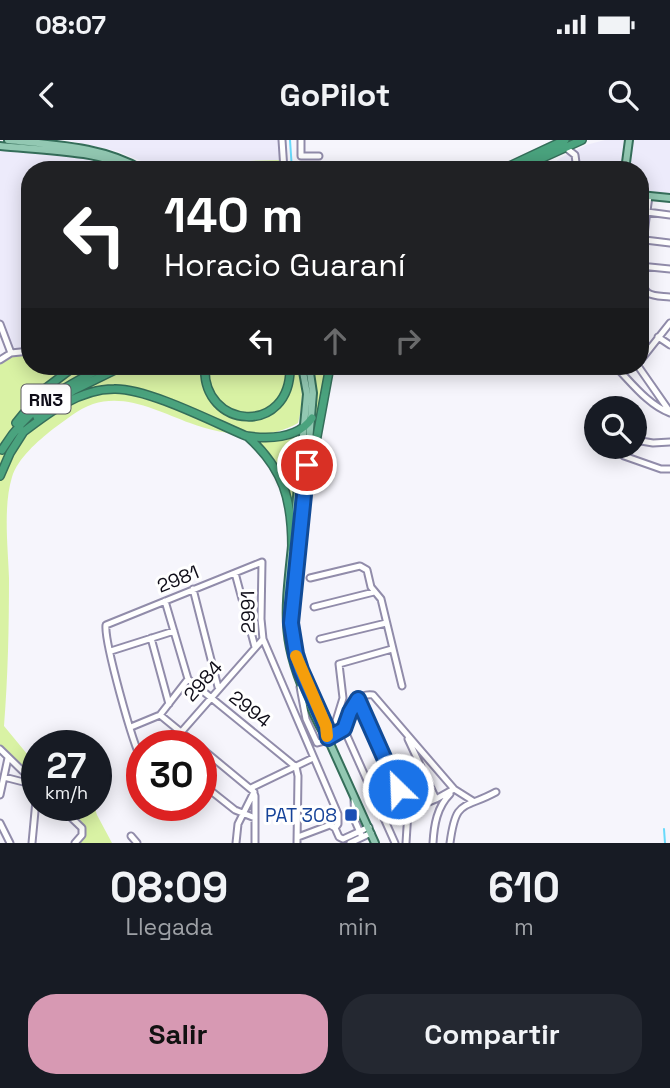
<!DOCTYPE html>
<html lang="es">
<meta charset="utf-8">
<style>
body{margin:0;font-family:"Space Grotesk",sans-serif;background:#242831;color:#f1f3f6;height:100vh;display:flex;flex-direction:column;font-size:26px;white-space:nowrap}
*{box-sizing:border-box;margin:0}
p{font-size:23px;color:#9ea1a6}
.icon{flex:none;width:38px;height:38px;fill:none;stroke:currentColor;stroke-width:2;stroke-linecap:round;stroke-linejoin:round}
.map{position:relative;height:703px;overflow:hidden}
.details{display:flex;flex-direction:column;background:#171b24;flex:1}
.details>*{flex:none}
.banner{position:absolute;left:21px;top:21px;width:628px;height:214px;border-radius:28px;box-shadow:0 4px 18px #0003;background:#202124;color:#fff;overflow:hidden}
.controls{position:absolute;left:584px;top:256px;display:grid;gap:14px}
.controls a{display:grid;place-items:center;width:63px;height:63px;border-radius:50%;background:#171b24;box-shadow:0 4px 18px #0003;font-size:35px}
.speed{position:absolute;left:21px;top:590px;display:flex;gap:14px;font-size:35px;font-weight:700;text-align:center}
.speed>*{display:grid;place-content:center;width:91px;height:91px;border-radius:50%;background:#171b24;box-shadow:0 4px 18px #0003;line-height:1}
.speed small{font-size:18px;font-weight:400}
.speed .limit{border:10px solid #d22;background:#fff;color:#111}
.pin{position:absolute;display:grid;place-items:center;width:60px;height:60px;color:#fff;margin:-30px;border:4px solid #fff;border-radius:50%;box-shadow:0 2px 7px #0007}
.me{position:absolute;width:77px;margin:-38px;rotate:336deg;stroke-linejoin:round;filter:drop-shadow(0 0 5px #0008)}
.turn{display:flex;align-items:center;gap:24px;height:147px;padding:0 28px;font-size:32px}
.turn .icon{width:91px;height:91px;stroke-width:2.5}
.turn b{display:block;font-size:49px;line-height:60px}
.lanes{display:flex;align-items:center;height:66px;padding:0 28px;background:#0003;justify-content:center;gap:35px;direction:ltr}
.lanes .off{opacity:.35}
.eta{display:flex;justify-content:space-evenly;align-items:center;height:119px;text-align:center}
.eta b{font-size:42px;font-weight:700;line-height:49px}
.button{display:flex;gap:14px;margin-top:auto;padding:14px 28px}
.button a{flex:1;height:80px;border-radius:28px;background:#d799b3;color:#111;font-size:28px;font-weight:700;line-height:80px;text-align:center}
.button a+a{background:#242831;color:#f1f3f6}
.status{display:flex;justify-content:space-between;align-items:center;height:49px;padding:0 35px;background:#171b24;direction:ltr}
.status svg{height:19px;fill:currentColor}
header{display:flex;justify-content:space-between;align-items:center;height:91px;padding:0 28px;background:#171b24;font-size:32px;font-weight:700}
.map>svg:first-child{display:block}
.built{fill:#edebfb}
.green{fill:#d9f2a4}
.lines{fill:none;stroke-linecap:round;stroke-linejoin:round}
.stream{stroke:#68dafb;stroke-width:2}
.minor-casing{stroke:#918caa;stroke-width:9}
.major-casing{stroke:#356e5a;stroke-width:10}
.highway-casing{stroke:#356e5a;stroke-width:10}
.minor{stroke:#fff;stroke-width:5}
.major{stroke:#92c8b2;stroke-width:6}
.highway{stroke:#4aa37e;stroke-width:7}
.route-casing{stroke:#114b97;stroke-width:18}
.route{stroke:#1a73e8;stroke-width:12}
.slow{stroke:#f59e0b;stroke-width:12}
.transit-dot{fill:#1a4fb4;stroke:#fff;stroke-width:2.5}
.labels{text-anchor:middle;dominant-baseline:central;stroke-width:6;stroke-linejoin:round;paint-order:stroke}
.shield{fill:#fff;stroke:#57565d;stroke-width:2}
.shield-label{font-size:18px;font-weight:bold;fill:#0f0d18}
.street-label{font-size:19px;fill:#0f0d18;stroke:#fff}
.transit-label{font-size:19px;fill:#164399;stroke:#fff;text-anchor:end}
</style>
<div class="status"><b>08:07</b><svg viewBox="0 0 49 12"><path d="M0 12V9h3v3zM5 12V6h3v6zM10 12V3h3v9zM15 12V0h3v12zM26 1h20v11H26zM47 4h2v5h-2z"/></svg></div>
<header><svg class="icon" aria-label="back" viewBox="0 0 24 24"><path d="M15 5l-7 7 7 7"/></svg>GoPilot<svg class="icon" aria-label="search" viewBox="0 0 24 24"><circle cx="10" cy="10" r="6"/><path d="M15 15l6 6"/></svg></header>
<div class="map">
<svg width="670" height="703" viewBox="0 0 670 703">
<rect width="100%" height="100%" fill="#f6f5fc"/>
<path class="built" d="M67,0H279L280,30H163L117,11Z
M605,0H670V58L641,55L640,30H547L560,18L586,5Z
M0,6L99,17L133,30H30V211L11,213L0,184Z"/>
<path class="green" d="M279,20L280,30H240L250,21Z
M30,211V226H298C303,244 303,265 298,283C266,302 223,295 190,283C160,272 126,253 93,264C78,269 66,280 53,289C38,301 18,318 12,337C3,366 8,408 9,438C9,487 8,536 4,586L37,626V645L0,609V220L6,216Z
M313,226H328L309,331L316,259Z
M300,292L294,374L280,332L255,300H279Z
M58,665H94L97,675L112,703H75L83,691Z"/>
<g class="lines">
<path class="stream" d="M290,0L292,30
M278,27V30
M664,689L665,703"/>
<defs>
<path id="minor" d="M282,0L284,30
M301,0V16H319
M565,7L575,15L577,30
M649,56C647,73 635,144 648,153C654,157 663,156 670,157
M647,72L670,75
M645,100L670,103
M640,126L670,129
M0,184L11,213
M658,197L670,205
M0,220L11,213L30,211
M640,221L670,183
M615,226C631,242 648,265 670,273
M638,226L670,272
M635,300L653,303L670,302
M624,316L661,329H670
M235,433L255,507
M310,438L360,426L367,430L371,447L381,459L402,546
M193,449L218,547
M165,461L188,539L296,627L298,636L297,703
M314,467L374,452
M151,498L169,564
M320,499L386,483
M111,511L174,491
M300,547L306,579L317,603C324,602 326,599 332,596C354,586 346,552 373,555L454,649L473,661
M358,559L408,671L406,703
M160,575L198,606
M131,587L160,575L188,539
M344,589L395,703
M331,597L343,558L339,524L392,509
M408,599L436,659
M169,606L263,499
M201,608L253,651L255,656V703
M0,609L37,645
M142,620C133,606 104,501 106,485L262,422L261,479L263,499L338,674V684L335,688L339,697L343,699L369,687
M4,637L35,645
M201,643L235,670L255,678
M251,648L313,618
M0,655L8,618
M354,660L355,681L362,697
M58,665L82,688V695L75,703
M385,680L436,659L454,649
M0,683L10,703
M131,696L137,703
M298,697L330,685L335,688
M32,703L37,650
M236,703L238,684L254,652
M350,703L371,693
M433,703C434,685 437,667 450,654
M450,703C456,658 463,670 496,652"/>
<path id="major" d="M8,0C55,5 102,6 143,30
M0,6C38,10 101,10 133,30
M625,30L629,0
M640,55L670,58
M306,338L313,253L309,226
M303,370C299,415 284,471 296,516C304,544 322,568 327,597
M294,388L307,254L302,226
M292,406C285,473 280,502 310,565C315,577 320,589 328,599L375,703"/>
<path id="highway" d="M501,30L565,0
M516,30L582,0
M205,226C201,290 292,297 290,226
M37,277L74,250L123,226
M16,283L42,251L75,226
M22,293C48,273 79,249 114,249C147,248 213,282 246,296C268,299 298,299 312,278
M247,296C284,329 292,360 292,408
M2,310C27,268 63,247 106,226
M0,336L10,313L24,291
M303,372L330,226"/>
</defs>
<use href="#minor" class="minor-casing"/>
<use href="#major" class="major-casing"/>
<use href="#highway" class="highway-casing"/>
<use href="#minor" class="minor"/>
<use href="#major" class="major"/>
<use href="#highway" class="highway"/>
</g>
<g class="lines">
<defs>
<path id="route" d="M307,325L291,483L296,514L301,530L326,586L328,598L344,589L350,572L358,559L398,649"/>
</defs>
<use href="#route" class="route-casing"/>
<use href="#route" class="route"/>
<path class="slow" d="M296,516L326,586L327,596"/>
</g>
<rect class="transit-dot" x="344" y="668" width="14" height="14" rx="3.5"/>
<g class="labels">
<rect class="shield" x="21.5" y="244.5" width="49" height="29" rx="5"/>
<g class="shield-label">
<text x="46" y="259">RN3</text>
</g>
<g class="street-label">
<text transform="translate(178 439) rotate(-22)">2981</text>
<text transform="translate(248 472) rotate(-91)">2991</text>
<text transform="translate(203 541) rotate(-48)">2984</text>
<text transform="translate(250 569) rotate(38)">2994</text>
</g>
<g class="transit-label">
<text x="337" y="675">PAT 308</text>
</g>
</g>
</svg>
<div class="controls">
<a><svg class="icon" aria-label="search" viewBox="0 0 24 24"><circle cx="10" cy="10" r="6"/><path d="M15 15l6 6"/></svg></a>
</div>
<div class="speed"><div>27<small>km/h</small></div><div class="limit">30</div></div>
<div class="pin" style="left:307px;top:325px;background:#d93025"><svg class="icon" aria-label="arrive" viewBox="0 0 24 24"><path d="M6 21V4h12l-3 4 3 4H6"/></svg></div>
<svg class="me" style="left:398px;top:649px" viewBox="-20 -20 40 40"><circle r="17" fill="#1a73e8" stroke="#fff" stroke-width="3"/><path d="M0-11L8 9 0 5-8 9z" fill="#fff"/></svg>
<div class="banner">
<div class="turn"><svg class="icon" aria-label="left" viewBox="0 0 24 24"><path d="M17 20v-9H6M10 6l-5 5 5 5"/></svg><div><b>140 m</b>Horacio Guaraní</div></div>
<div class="lanes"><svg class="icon" aria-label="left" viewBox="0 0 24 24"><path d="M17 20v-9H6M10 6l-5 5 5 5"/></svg><svg class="icon off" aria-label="ahead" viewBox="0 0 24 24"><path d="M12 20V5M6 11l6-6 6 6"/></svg><svg class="icon off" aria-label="right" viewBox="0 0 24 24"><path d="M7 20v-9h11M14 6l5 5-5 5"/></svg></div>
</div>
</div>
<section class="details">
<div class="eta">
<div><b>08:09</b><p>Llegada</p></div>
<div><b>2</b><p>min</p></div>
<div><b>610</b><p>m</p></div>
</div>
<div class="button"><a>Salir</a><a>Compartir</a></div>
</section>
